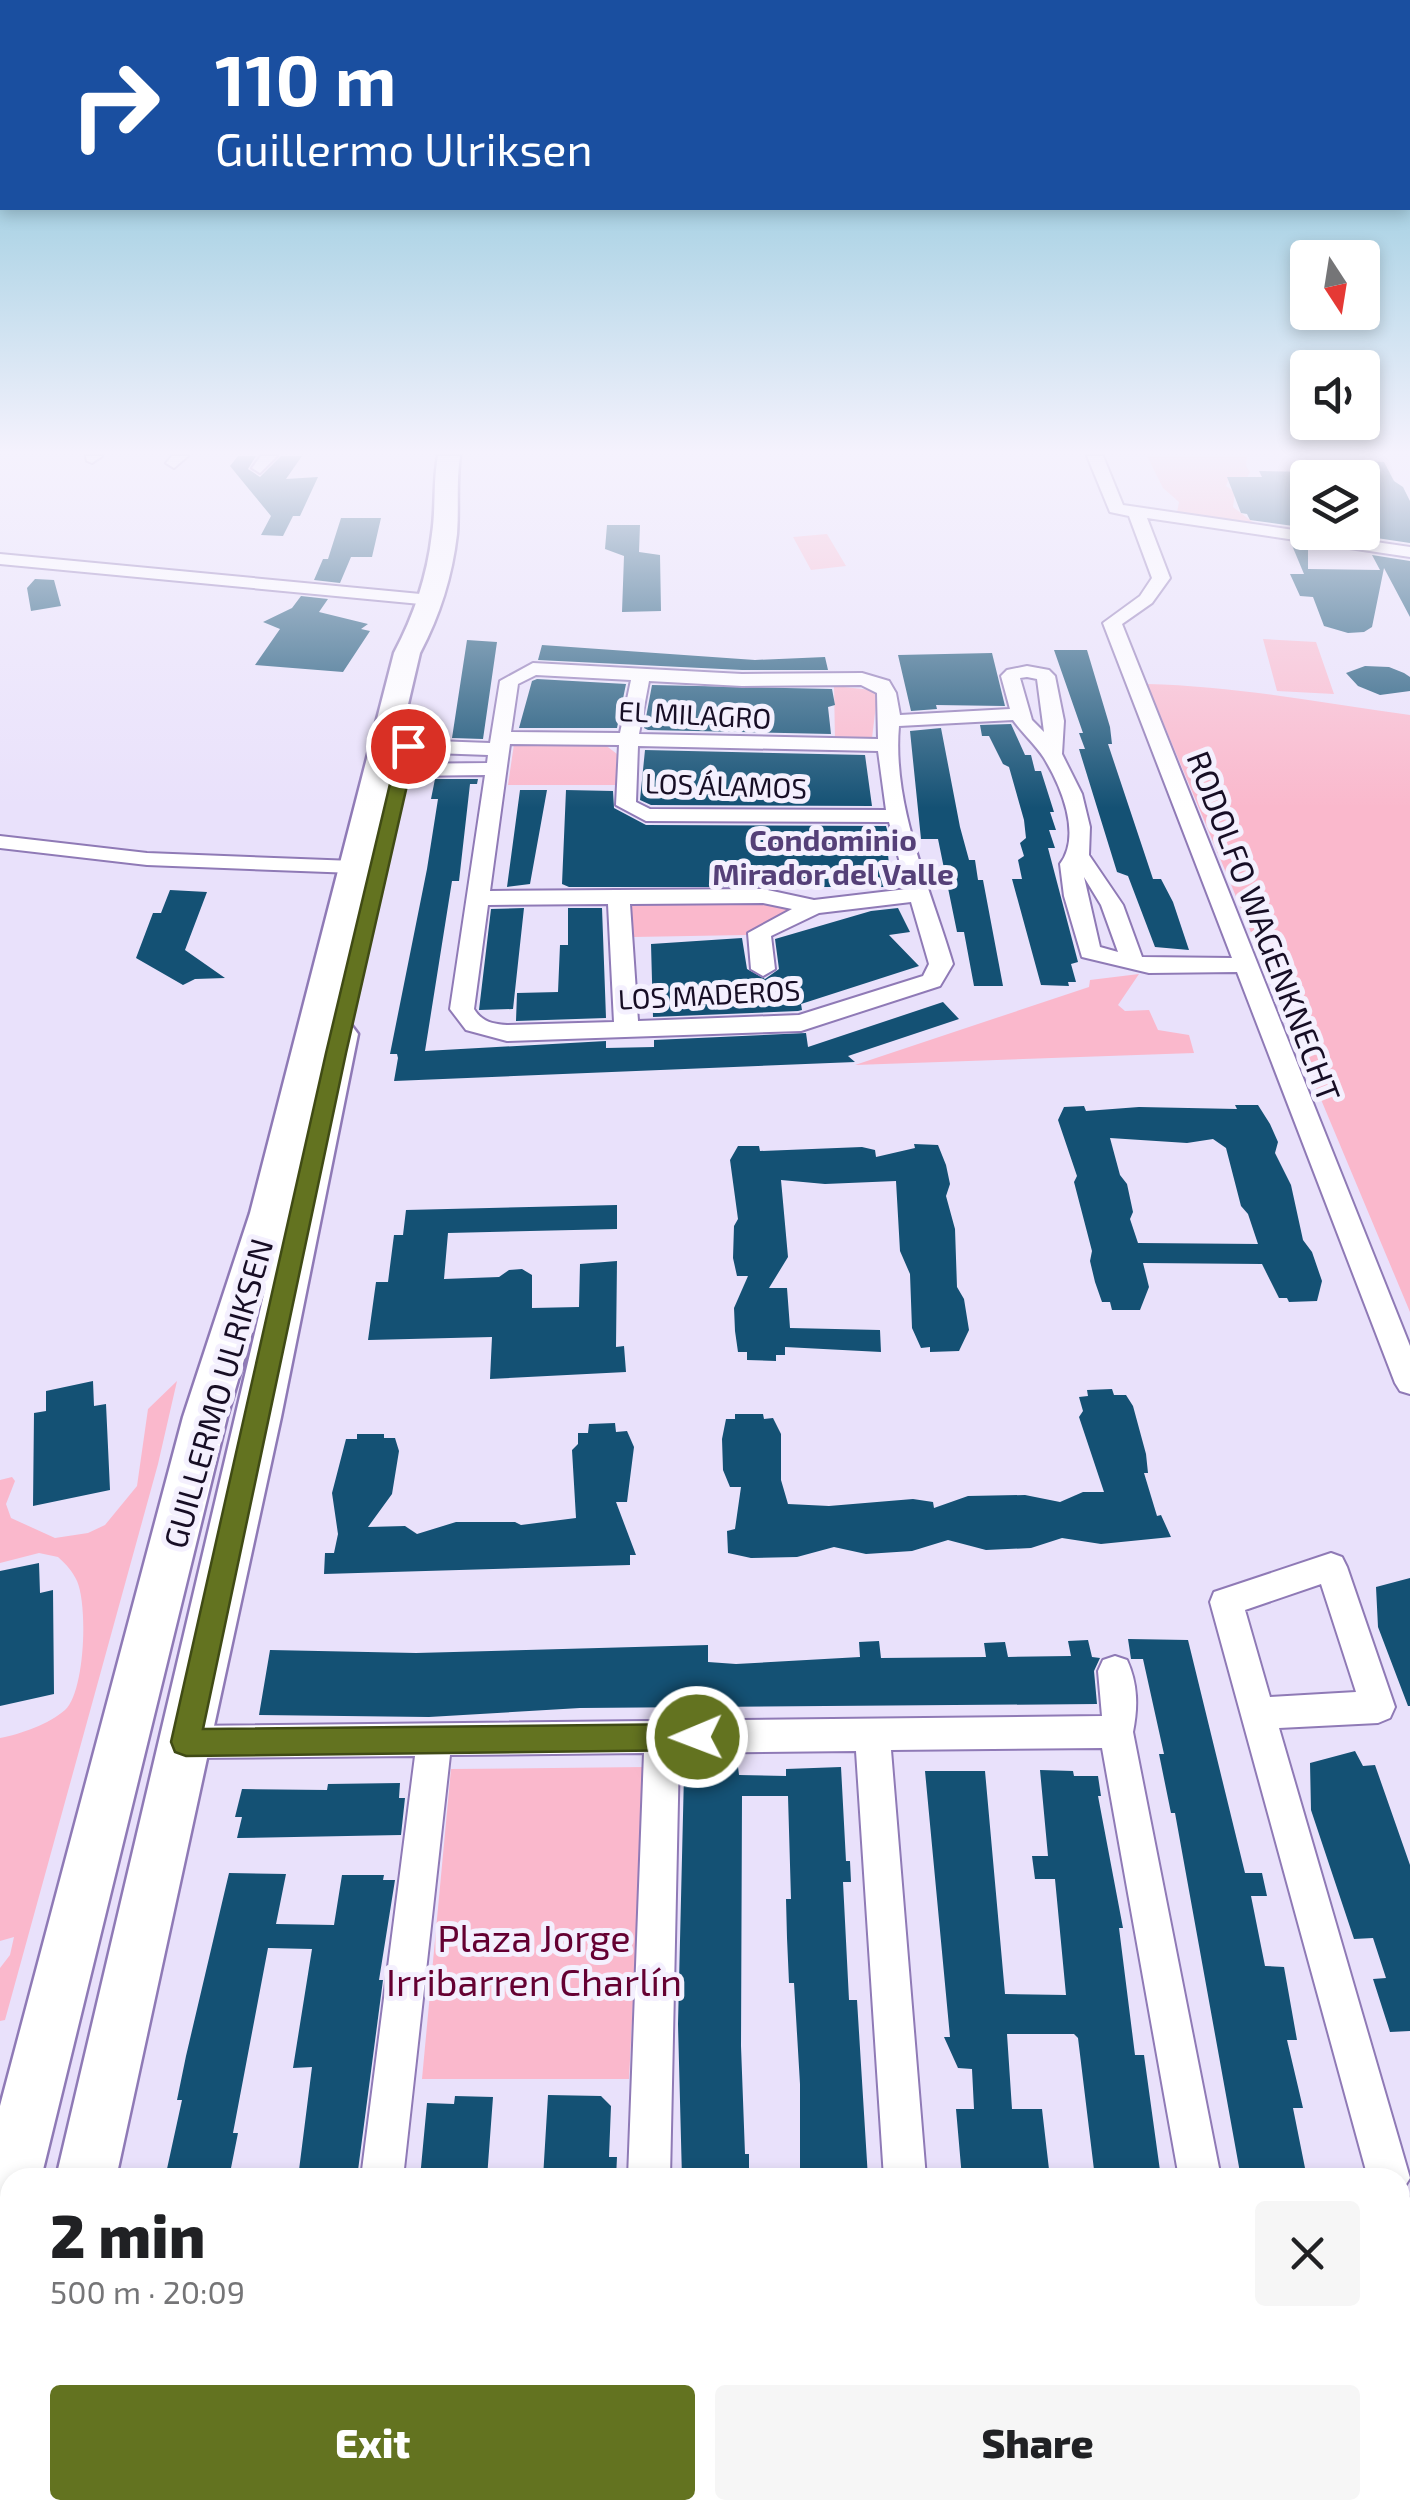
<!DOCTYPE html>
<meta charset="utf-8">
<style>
body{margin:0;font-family:"Exo 2",sans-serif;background:#f6f6f6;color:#202124;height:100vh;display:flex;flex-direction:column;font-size:38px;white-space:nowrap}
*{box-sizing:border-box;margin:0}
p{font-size:32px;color:#757577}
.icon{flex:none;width:55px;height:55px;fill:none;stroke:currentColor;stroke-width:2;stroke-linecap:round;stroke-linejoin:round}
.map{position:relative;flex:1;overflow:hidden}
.drawer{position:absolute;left:0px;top:2168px;width:1410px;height:352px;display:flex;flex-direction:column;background:#fff;border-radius:30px 30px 0 0;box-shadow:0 5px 15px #0003}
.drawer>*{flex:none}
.top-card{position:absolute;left:0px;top:0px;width:1410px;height:210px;box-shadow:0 5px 15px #0003;background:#1a4fa0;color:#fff;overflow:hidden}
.needle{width:65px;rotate:168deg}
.controls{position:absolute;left:1290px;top:240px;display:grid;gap:20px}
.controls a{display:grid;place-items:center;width:90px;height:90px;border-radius:10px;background:#fff;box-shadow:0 5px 15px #0003;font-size:50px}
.pin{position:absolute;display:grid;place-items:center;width:85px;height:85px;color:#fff;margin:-42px;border:5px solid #fff;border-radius:50%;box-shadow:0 2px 10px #0007}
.me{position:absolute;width:110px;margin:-55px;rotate:269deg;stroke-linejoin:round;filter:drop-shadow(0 0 8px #0008)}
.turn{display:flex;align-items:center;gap:35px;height:210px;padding:0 50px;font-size:45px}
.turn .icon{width:130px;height:130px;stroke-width:2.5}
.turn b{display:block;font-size:70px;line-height:85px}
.round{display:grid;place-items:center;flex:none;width:105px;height:105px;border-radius:10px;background:#f6f6f6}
.head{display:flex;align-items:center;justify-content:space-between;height:170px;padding:0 50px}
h1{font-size:60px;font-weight:800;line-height:75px}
.primary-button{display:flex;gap:20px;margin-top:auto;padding:20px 50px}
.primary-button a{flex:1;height:115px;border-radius:10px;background:#637320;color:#fff;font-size:40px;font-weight:800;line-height:115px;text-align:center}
.primary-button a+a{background:#f6f6f6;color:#202124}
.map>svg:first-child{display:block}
.green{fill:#fab8cc}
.building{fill:#145174;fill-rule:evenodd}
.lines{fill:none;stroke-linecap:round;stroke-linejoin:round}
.minor-casing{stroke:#8f7ab6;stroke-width:4}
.tertiary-casing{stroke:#8f7ab6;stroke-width:5}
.secondary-casing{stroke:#8f7ab6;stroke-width:5}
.minor{fill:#fff;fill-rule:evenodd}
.tertiary{fill:#fff;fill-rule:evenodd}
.secondary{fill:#fff;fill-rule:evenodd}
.route{fill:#637320;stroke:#404b15;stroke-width:2.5}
.labels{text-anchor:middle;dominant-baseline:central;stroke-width:10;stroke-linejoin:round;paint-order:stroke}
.far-street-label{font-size:28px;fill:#170e25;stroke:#f4f0fe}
.far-neighbourhood-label{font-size:30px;font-weight:bold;fill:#554078;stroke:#f4f0fe}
.street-label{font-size:32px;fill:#170e25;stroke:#f4f0fe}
.near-park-label{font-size:38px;fill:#650032;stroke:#f4f0fe}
</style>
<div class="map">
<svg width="1410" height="2518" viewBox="0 0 1410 2518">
<rect width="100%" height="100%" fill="#e9e1fb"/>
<path class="green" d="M1147,456H1247L1246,466L1250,472L1247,478H1229L1226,486L1235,492L1233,507L1254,523L1177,512L1179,502L1163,488Z
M827,534L846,566L811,570L793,537Z
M1263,639L1316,642L1334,694L1277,691Z
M1147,684C1235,686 1322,703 1410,715V1312Z
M834,686L872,690L877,697L872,738L835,740Z
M514,744H604L617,754L616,785H508Z
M763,900L800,910L746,935L633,937L630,901Z
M1139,974L1118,1005L1125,1011L1149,1010L1158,1030L1189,1035L1194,1053L855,1065L1089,987L1090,980Z
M177,1381L158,1464L5,2020L0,2021V1968L10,1955L14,1937L0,1941V1738C21,1734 49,1724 65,1710C85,1692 88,1606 77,1581C73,1572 66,1564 58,1557L39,1553L0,1563V1480L12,1477L15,1481L6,1504L11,1518L55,1538L88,1533L105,1525L137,1486L148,1409Z
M645,1767L629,2079H422L451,1769Z"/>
<path class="building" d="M238,456H256L248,469L260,477L281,456H302L286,479L318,477L300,516H293L283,536L261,535L271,516L230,466Z
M1363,461L1384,462L1394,481L1403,487L1410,501V543L1363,536Z
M1259,471L1308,472V528L1250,520L1247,514L1241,513L1227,477H1262Z
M341,518H381L372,557H351L340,583L314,580L323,559H328Z
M607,525H640L639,552L660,555L661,611L622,612L624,556L605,549Z
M1291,543L1308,546V569L1380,570L1372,555L1410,561V617L1384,568L1372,627L1364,632L1348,633L1324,626L1313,597L1300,596L1290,574H1304Z
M35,579L54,580L61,606L31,611L27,588Z
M301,596L328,599L319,612L368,624L361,629L370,631L343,672L255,665L280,629L263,622L292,608Z
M467,640L497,642L483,739L452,738Z
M542,645L755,660L825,657L828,670H742L538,660Z
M1054,650H1087L1110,727L1112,744H1108L1153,879H1161L1173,902L1189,950L1155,947L1128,876L1117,872L1079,749H1085L1079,733H1083Z
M992,653L1005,706L936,705L937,709L911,711L898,655Z
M1365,666L1389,667L1404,673L1410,677V691L1380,695L1358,686L1346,673Z
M537,679L626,684L617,728H519L532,681Z
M652,685L832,689L835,705L828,707L831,734L648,730L644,728Z
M1011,724L1025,755H1031L1035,771H1041L1054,812H1050L1056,830H1049L1055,848H1048L1078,962L1071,964L1076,982H1068L1069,986L1041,985L1012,879H1022L1018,860L1024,856L1020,843L1026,838L1024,820L1009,767L1003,764L989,736H982L980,725Z
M941,728L960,827L969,860H975L978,880H983L1003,986H974L964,932H957L938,839H921L910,731Z
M645,750L865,755L872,806L651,805L640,800Z
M435,779H478L477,784H470L459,881H452L425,1051L606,1041V1048L654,1047V1040L806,1033L808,1047L943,1002L959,1019L848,1056L855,1062L394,1081L398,1058L397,1054H390L427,869L438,799H431Z
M520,790H547L530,884L507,887Z
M566,790L613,791L614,808L646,825L886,826L894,854H888L891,887H569L562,884Z
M170,890L207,892L185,950L225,978L195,979L183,985L136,958L153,913H161Z
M524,908L513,1009L479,1010L491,909Z
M568,908H602L606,1018L516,1021L517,993L558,992L560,945H568Z
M898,908L910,932L889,935L919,966L801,1004L802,1010L798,1011L653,1017L651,944L742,938L747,969L765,979L779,969L775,939L871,911Z
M1235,1105H1258L1270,1124L1278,1142L1275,1153L1291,1185L1303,1240L1312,1252L1322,1281L1317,1301L1289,1302L1287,1298H1279L1262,1264L1143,1263L1149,1287L1140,1310H1112L1110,1302H1102L1095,1282L1090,1261L1092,1251L1074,1182L1077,1176L1058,1120L1064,1107L1084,1106L1086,1111L1139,1107L1237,1109ZM1110,1138L1187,1143L1213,1139L1226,1148L1241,1206L1248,1214L1258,1244L1138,1243L1130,1219L1133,1212L1127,1184L1120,1175Z
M914,1144L938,1145L946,1165L950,1184L946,1196L955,1229L957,1287L964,1299L969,1330L959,1351L930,1352V1347L921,1348L912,1328L910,1274L900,1251L896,1181L825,1184L781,1180L788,1257L769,1288H787L790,1328L880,1330L881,1352L785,1347V1355H776V1361L747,1360V1352H738L735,1331L734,1308L748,1276H737L733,1258L734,1226L738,1219L730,1160L738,1146H759L760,1151L862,1147L875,1150L876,1157L915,1148Z
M617,1205V1229L448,1233L444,1279L499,1277L509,1270L522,1269L532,1275V1308L579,1307L580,1264L617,1261L616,1347L624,1346L626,1372L490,1379L492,1337L368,1340L376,1282H388L394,1235H403L406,1210Z
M93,1381L94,1406L106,1404L110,1490L33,1506L34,1413L46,1411V1391Z
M1112,1389L1114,1395H1126L1133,1406L1146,1454L1148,1473H1144L1157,1516L1161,1515L1171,1537L1101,1544L1062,1538L1031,1548L986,1550L948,1540L912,1551L866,1554L834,1547L797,1557L751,1558L728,1553L727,1531L735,1529L741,1487H730L723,1470L722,1439L726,1419H735V1414H763L764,1419L773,1418L781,1434V1480L788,1504L829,1506L913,1499L933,1502L934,1508L968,1496L1025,1495L1060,1502L1083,1492H1104L1079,1417L1083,1411L1079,1397L1088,1396L1087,1390Z
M615,1423L616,1432L627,1431L634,1447L627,1502H616L636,1555H630V1565L324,1574L325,1553H334L338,1534L332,1493L346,1439H357V1434H384V1438H395L399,1451L392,1494L368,1527L405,1526L417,1534L456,1522H515L521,1525L576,1518L572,1450L578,1444V1433H588L589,1424Z
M39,1563L40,1593L53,1590L54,1694L0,1706V1571Z
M1410,1578V1706H1408L1378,1627L1376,1587Z
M1128,1639L1188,1640L1245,1873H1262L1267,1896H1251L1265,1966L1284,1967L1297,2040H1287L1303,2108H1293L1307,2178H1241L1175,1813H1171L1159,1754H1164L1143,1659H1131Z
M1088,1640L1092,1657L1100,1658L1094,1671L1097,1704L580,1708L429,1717L259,1715L270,1650L416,1653L708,1645V1662L736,1664L860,1657L859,1642L879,1641L881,1658L986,1657L984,1643L1005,1642L1008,1657L1071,1656L1068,1641Z
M1355,1751L1363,1766L1375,1765L1410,1865V2031L1390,2032L1373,1979L1386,1978L1373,1938L1354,1939L1311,1810L1310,1763Z
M705,1767H738L739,1775L786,1776V1769L841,1767L846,1861H850L851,1882H843L849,2000H857L868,2178H800V2084L794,1983H789L787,1938L786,1899H791L788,1796H742L741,2046L745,2154H749V2178H682L678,2024L684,1774H704Z
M1040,1770L1073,1771L1074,1776H1098L1101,1796H1098L1123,1928H1119L1135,2055H1144L1161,2178H1095L1078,2038L1074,2034H1007L1012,2109H1042L1050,2178H962L956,2109H974L972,2069L958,2068L944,2037H950L925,1771H985L1005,1994L1066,1995L1055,1879H1035L1032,1856H1048Z
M400,1783L399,1798H405L401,1835L237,1838L242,1817H235L242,1789L327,1790L328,1784Z
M229,1873L286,1874L276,1924L334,1925L342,1875H384L383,1880H395L379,1980H383L357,2178H298L312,2067L293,2068L312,1949L268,1948L233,2133H238L229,2178H165L182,2100H177L186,2056Z
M548,2095L601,2096L611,2106L609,2157H617L616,2178H543Z
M455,2096L493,2097L487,2178H420L427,2103L454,2104Z"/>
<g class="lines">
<defs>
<path id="minor" d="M86,456H102L92,463L87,461Z
M172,456H188L174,468L166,463Z
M261,456H277L260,473L252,468Z
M1087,456H1103L1123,505L1410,547V557L1147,518L1170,578L1152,603L1122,624L1410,1346V1394L1400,1391L1395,1383L1237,972L1149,973L1082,957L1064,896L1060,864C1082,835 1061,786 1044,758C1035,744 1022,733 1013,720L899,726C892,807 931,889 953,964L940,986L801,1031L507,1041L466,1030L450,1009L485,775L402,776L392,770L402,764L487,763L488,755L407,752L397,746L407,740L490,743L500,681L533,663L742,674L862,673L889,681L896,693L900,715L1010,709L1001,676L1007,670L1027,666L1049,670L1055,676L1064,721L1062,754L1082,794L1090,827L1089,855L1123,905L1142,957L1232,958L1103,623L1140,596L1152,578L1129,516L1110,512ZM536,675L631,680L620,733L511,732L518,684ZM1027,677L1037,679L1044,732L1032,720L1020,678ZM649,681L742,686L861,685L877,693L878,739L639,734ZM510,744L619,745L616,805L646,821L889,822L907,889L814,900L763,889L490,891ZM638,746L878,751L886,810L650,809L636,802ZM1084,877L1101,905L1118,952L1100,947ZM911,902L929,964L923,976L799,1015L638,1021L630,904L763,903L792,909L748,933L751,969L763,976L775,969L771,936L819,913ZM608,904L614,1022L507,1025C493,1024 482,1022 474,1009L488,905Z
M0,554L431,595L440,600L431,605L0,564Z
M0,836L147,853L354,861L365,867L354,873L147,865L0,848Z
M1331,1553L1342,1557L1347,1567L1395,1707L1390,1718L1378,1723L1279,1728L1410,2178L1400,2194L1410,2198V2273L1400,2269V2178H1368L1210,1602L1214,1592ZM1321,1584L1356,1692L1270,1697L1245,1610Z
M1115,1656L1127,1660C1138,1684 1138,1707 1133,1732L1221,2178H1179L1102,1748L891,1750L926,2178H884L856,1751L679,1753L670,2178H628L644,1753L450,1755L403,2178H361L415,1756L185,1758L173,1753L168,1742L173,1731L185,1726L1102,1716L1098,1671L1103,1660Z
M320,2510H366L365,2518H319Z
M907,2510H953V2518H907Z"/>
<path id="tertiary" d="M10,2361V2417L0,2418V2362Z
M1400,2365H1410V2421H1400Z
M1400,2469H1410V2518H1379L1376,2510H1400Z"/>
<path id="secondary" d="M438,456H460C456,483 459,508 457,534C452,577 440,615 420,653L333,1025L352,1026L358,1034L281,1417L116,2178H56L266,1286L227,1417L41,2178H10V2248L0,2253V2106L183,1417L250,1213L394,653C414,615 427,577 432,534C436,508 433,482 438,456Z
M10,2477V2510H45L43,2518H0V2481Z"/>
</defs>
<use href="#minor" class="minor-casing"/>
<use href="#tertiary" class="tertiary-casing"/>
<use href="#secondary" class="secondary-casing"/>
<use href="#minor" class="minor"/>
<use href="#tertiary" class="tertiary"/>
<use href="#secondary" class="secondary"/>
</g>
<linearGradient id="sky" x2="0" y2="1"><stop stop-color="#6bb8d0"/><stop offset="0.56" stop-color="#f5f2fd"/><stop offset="1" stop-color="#f5f2fd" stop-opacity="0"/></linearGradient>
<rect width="1410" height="808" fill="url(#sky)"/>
<path class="route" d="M408,741L416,746L346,1053L203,1729L697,1724L707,1727L711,1737L707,1746L697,1750L186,1756L175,1752L171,1742L326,1053L399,746Z"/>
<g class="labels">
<g class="far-street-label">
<text transform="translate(695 714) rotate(3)">EL MILAGRO</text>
<text transform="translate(726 785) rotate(2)">LOS ÁLAMOS</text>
<text transform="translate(709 994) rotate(-3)">LOS MADEROS</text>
</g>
<g class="far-neighbourhood-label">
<text x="833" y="839">Condominio<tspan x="833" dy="34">Mirador del Valle</tspan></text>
</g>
<g class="street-label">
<text transform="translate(1265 926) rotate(69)">RODOLFO WAGENKNECHT</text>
<text transform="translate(217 1393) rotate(-74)">GUILLERMO ULRIKSEN</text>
</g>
<g class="near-park-label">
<text x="534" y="1937">Plaza Jorge<tspan x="534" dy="44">Irribarren Charlín</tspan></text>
</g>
</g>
</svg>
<div class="controls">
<a><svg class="needle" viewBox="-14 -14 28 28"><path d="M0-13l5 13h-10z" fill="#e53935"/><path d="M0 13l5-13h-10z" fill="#757577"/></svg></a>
<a><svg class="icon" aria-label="sound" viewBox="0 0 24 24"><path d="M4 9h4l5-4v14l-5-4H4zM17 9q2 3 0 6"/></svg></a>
<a><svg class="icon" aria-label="layers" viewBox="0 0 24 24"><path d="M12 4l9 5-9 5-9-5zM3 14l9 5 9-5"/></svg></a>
</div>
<div class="pin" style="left:408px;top:746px;background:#d93025"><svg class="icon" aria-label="arrive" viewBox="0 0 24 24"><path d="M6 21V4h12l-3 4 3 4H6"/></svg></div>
<svg class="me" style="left:697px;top:1737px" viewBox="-20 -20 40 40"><circle r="17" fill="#637320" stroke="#fff" stroke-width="3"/><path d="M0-11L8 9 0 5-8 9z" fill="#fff"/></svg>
<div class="top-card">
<div class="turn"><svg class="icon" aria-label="right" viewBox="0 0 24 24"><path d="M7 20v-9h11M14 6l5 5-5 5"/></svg><div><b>110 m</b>Guillermo Ulriksen</div></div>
</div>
<section class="drawer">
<div class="head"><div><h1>2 min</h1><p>500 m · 20:09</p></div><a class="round"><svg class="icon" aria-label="close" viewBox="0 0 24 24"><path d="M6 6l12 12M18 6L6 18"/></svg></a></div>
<div class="primary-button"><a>Exit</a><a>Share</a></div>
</section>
</div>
